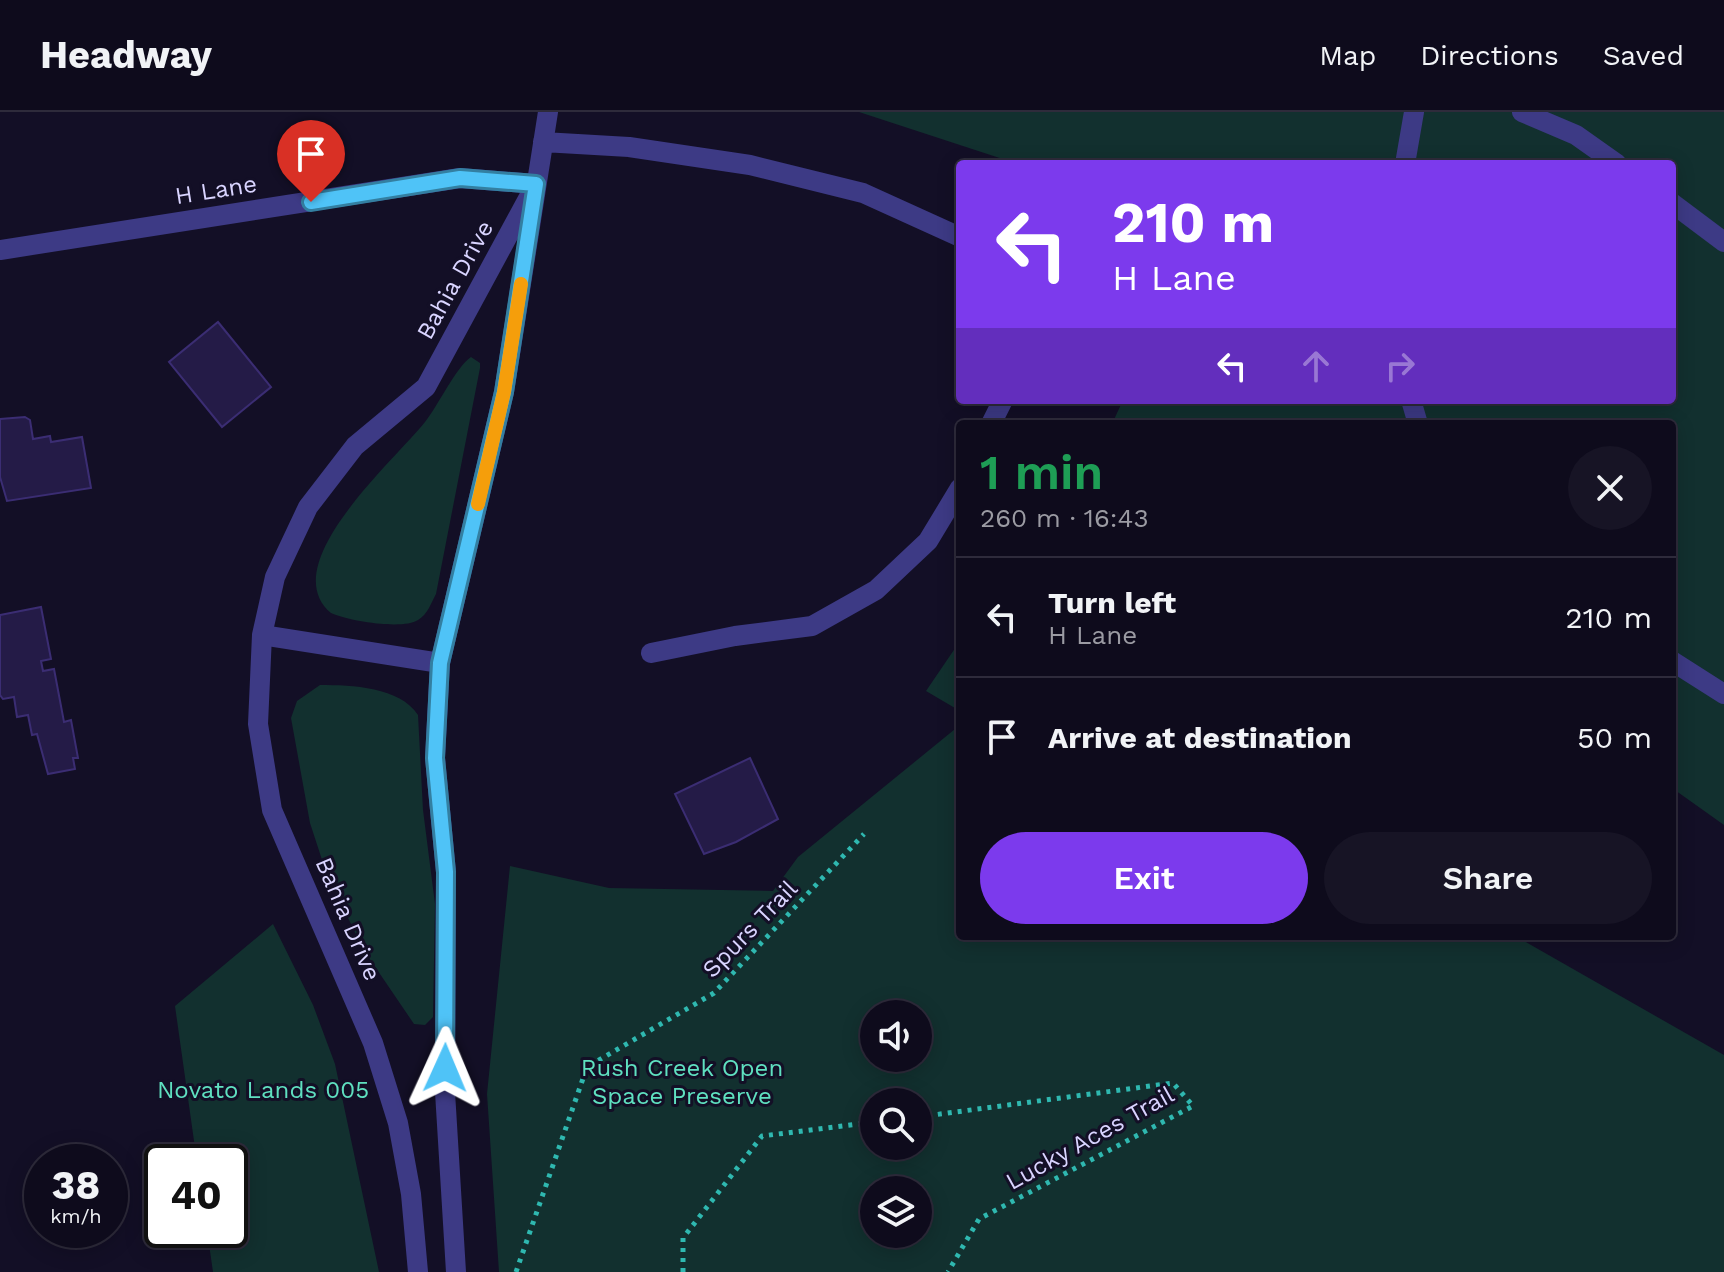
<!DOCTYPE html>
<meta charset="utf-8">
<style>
body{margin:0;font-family:"Work Sans",sans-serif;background:#171425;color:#f1f3f6;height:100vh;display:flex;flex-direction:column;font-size:30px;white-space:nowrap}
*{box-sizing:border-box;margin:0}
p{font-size:26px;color:#9b9ba3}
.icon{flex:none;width:44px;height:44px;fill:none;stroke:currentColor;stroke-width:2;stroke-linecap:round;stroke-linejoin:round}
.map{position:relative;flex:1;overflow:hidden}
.side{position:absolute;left:956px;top:308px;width:720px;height:520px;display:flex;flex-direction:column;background:#0e0b1c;border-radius:8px;box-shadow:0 4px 20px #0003,0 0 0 2px #2e2b3b}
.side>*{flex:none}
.banner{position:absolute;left:956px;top:48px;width:720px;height:244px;border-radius:8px;box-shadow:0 4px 20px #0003,0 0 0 2px #2e2b3b;background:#7c3aed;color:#fff;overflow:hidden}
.fabs{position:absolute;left:860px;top:888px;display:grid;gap:16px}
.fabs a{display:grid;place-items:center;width:72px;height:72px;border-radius:50%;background:#0e0b1c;box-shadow:0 4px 20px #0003,0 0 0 2px #2e2b3b;font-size:40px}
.speed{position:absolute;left:24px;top:1032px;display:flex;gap:16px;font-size:40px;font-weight:700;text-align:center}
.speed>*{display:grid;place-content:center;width:104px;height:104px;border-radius:50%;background:#0e0b1c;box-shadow:0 4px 20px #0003,0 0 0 2px #2e2b3b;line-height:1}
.speed small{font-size:20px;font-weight:400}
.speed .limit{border:4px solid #111;border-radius:12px;background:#fff;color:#111}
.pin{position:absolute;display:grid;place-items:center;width:68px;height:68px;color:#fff;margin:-82px -34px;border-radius:50% 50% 50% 0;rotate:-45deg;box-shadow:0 0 8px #0007}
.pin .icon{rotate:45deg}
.me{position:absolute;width:88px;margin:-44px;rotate:1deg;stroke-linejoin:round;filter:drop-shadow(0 0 6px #0008)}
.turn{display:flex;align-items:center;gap:28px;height:168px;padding:0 24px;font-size:36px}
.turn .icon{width:104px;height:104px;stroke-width:2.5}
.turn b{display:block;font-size:56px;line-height:68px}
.lanes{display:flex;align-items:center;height:76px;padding:0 24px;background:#0003;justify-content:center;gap:40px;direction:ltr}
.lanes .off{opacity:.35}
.round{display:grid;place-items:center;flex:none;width:84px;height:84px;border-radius:42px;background:#171425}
.headline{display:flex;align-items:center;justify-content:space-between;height:136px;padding:0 24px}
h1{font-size:48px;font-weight:600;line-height:60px;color:#1e9e55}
.button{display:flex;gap:16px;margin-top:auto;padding:16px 24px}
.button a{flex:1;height:92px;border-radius:48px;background:#7c3aed;color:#fff;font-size:32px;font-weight:600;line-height:92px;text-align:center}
.button a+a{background:#171425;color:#f1f3f6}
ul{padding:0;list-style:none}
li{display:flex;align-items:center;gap:24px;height:120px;padding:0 24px;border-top:2px solid #2e2b3b}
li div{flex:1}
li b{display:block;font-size:30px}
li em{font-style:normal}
header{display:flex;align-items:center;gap:48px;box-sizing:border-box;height:112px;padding:0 40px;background:#0e0b1c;border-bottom:2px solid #2e2b3b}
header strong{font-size:38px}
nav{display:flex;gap:44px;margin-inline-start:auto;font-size:28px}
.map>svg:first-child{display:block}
.green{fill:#12302f;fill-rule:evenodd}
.building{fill:#241b47;stroke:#3b2d73;stroke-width:2}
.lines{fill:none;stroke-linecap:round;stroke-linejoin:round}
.path{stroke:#2fb8b0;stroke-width:5;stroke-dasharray:4 6;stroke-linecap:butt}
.minor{stroke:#3d3a85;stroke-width:20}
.route-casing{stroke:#337fa1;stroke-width:20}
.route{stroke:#4fc3f7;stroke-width:14}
.slow{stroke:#f59e0b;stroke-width:14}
.labels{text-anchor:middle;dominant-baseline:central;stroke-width:6;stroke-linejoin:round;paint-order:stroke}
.street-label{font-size:24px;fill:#d9d4ff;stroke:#130f26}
.park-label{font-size:24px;fill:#5fe0c0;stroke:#130f26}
</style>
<header>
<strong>Headway</strong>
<nav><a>Map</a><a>Directions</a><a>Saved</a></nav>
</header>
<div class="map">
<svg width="1724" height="1160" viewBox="0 0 1724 1160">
<rect width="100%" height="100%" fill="#130f26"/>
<path class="green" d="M859,0H1724V713L1672,676V312H1112L1123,288H1672V52H1018Z
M471,245L480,251V256L436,482C431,491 428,502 418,508C403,518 348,509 331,501C274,453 394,349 425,310C438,294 456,255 471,245Z
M960,529V599L926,579Z
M320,573C352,573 400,575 418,603L423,698L435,792L433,905L425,913L414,912L363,837L326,760L310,711L291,606L297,589Z
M960,613V824H1515L1724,943V1160H499L487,982L510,754L609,776L773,779L798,745ZM918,902V946H874V902ZM918,990V1034H874V990ZM918,1078V1122H874V1078Z
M273,812L313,893L335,952L379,1160H213L207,1118H230V1050H197L175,894Z"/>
<path class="building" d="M218,210L271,275L222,315L169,250Z
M25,305L30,308L33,327L50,324L51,330L82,325L91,376L7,389L0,365V307Z
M41,495L51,547L41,549L43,559L54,557L64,610L71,608L78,646H73L75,657L48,662L37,622L32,623L28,603L17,605L14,585L3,587L0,583V503Z
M750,646L778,707L736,730L704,742L675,682Z"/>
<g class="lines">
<path class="path" d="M918,1005L1173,971L1193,994L979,1107L948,1160
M516,1160L587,955L714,881L864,722
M683,1160V1126L762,1024L874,1010"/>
<path class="minor" d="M1522,0L1576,23L1617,52
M543,30L629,35L750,53L863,81L960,125
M1405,52L1414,0
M1672,91L1724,130
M0,138L460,66L536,72
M1411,288L1418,312
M991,312L1003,288
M262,523L440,551
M651,541L735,524L812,514L876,478L928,429L960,376
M1672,549L1724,582
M418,1160L411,1082L398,1011L373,931L272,698L258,612L262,523L275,465L308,395L355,334L426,275L536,72
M456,1160L445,980L446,760L435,646L440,551L504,280L548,0"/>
</g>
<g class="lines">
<defs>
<path id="route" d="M311,90L460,66L536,72L504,280L440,551L435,646L446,760L445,956"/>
</defs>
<use href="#route" class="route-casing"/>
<use href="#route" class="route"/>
<path class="slow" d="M478,392L504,280L521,172"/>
</g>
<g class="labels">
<g class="street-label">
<text transform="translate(216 78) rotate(-9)">H Lane</text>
<text transform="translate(455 168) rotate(-61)">Bahia Drive</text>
<text transform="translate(348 807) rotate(67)">Bahia Drive</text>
<text transform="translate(750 817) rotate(-46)">Spurs Trail</text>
<text transform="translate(1090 1026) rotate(-29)">Lucky Aces Trail</text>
</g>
<g class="park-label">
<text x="682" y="956">Rush Creek Open<tspan x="682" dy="28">Space Preserve</tspan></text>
<text x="263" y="978">Novato Lands 005</text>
</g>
</g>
</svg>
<div class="fabs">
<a><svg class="icon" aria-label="sound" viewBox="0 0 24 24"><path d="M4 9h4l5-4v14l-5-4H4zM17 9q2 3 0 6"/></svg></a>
<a><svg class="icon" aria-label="search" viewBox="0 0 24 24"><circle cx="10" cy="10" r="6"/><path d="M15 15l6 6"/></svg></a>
<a><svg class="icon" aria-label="layers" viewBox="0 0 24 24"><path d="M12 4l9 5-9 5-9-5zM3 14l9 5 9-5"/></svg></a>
</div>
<div class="speed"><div>38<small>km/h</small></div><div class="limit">40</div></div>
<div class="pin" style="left:311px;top:90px;background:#d93025"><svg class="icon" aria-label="arrive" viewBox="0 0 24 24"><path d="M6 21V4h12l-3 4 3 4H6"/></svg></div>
<svg class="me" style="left:445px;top:956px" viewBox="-20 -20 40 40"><path d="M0-17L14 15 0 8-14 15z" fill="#4fc3f7" stroke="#fff" stroke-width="4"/></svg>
<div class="banner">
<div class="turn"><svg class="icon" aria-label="left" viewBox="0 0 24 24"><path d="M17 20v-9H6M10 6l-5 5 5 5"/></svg><div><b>210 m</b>H Lane</div></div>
<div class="lanes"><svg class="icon" aria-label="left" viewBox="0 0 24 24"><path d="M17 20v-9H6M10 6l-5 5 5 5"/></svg><svg class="icon off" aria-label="ahead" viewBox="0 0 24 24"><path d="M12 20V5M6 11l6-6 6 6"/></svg><svg class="icon off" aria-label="right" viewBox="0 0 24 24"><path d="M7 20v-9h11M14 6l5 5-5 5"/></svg></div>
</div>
<section class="side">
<div class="headline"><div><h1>1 min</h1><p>260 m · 16:43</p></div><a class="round"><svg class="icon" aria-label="close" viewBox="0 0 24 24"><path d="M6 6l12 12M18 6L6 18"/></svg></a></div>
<ul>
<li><svg class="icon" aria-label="left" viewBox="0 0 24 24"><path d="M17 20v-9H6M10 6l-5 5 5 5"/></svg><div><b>Turn left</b><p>H Lane</p></div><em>210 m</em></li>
<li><svg class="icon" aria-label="arrive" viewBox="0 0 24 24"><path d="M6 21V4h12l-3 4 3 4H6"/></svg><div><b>Arrive at destination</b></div><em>50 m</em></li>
</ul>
<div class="button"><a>Exit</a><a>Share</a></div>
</section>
</div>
